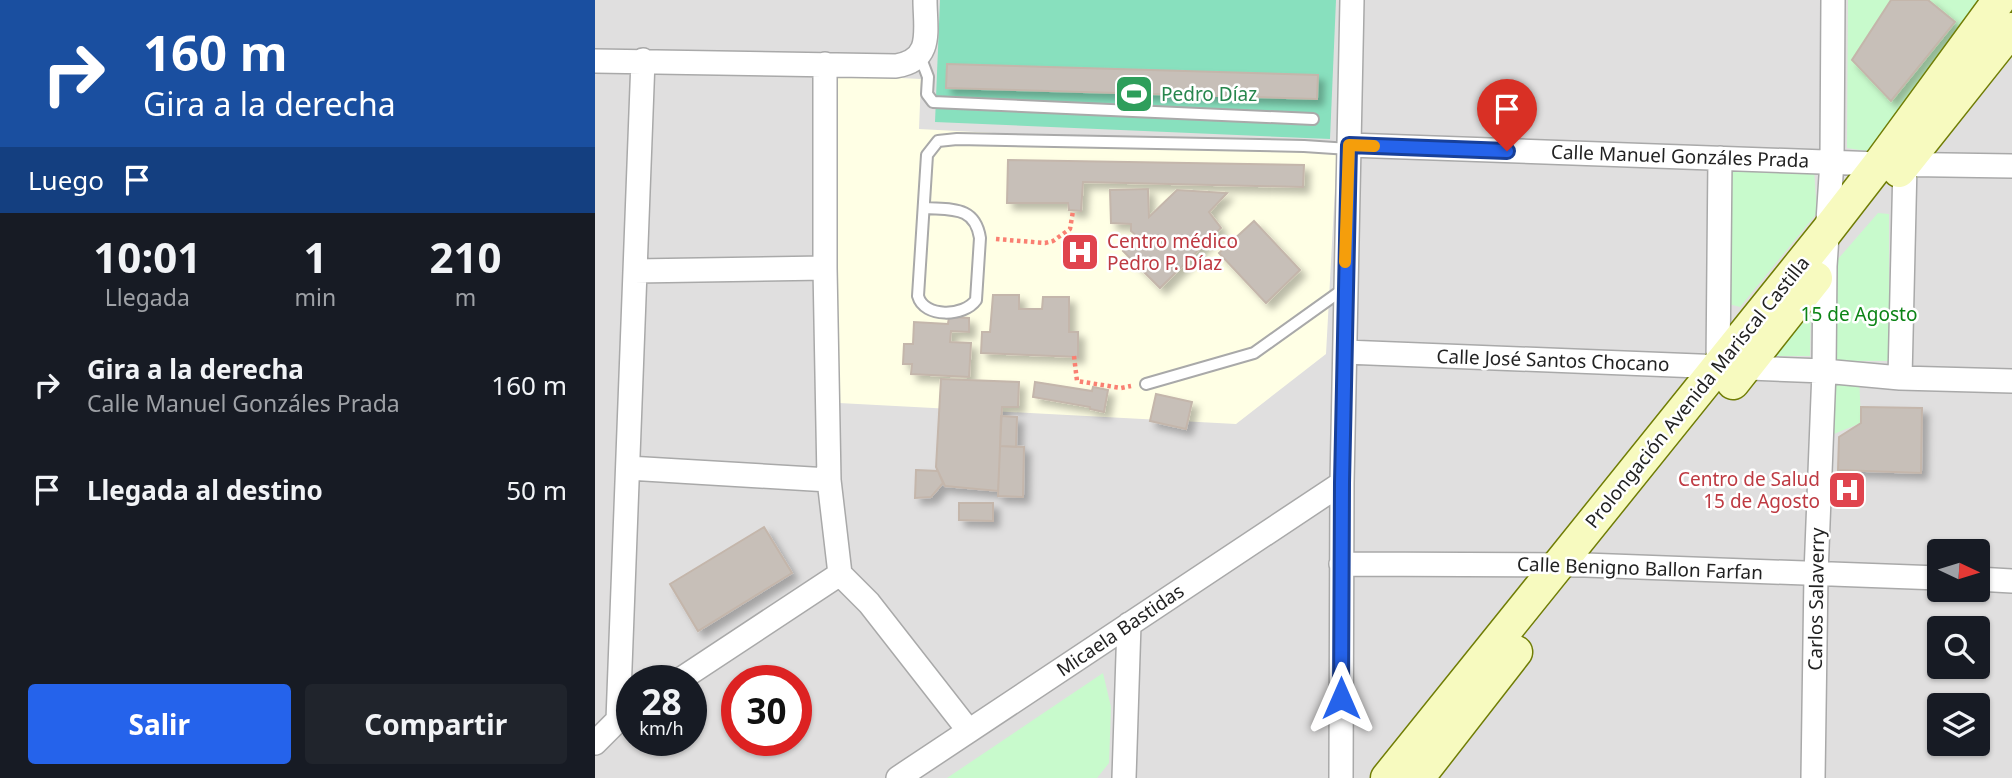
<!DOCTYPE html>
<html lang="es">
<meta charset="utf-8">
<style>
body{margin:0;font-family:"Noto Sans",sans-serif;background:#20242c;color:#f1f3f6;height:100vh;display:flex;flex-direction:column;font-size:26px;white-space:nowrap}
*{box-sizing:border-box;margin:0}
p{font-size:23px;color:#9ea1a6}
.icon{flex:none;width:38px;height:38px;fill:none;stroke:currentColor;stroke-width:2;stroke-linecap:round;stroke-linejoin:round}
.map{position:relative;flex:1;overflow:hidden}
.side{display:flex;flex-direction:column;background:#171b24;width:595px}
.side>*{flex:none}
.guide{background:#1a4fa0;color:#fff;overflow:hidden}
.needle{width:46px;rotate:94deg}
.buttons{position:absolute;left:1332px;top:539px;display:grid;gap:14px}
.buttons a{display:grid;place-items:center;width:63px;height:63px;border-radius:7px;background:#171b24;box-shadow:0 2px 5px #0004;font-size:35px}
.speed{position:absolute;left:21px;top:665px;display:flex;gap:14px;font-size:35px;font-weight:700;text-align:center}
.speed>*{display:grid;place-content:center;width:91px;height:91px;border-radius:50%;background:#171b24;box-shadow:0 2px 5px #0004;line-height:1}
.speed small{font-size:18px;font-weight:400}
.speed .limit{border:10px solid #d22;background:#fff;color:#111}
.pin{position:absolute;display:grid;place-items:center;width:60px;height:60px;color:#fff;margin:-72px -30px;border-radius:50% 50% 50% 0;rotate:-45deg;box-shadow:0 0 7px #0007}
.pin .icon{rotate:45deg}
.me{position:absolute;width:77px;margin:-38px;rotate:0deg;stroke-linejoin:round;filter:drop-shadow(0 0 5px #0008)}
.turn{display:flex;align-items:center;gap:24px;height:147px;padding:0 28px;font-size:32px}
.turn .icon{width:91px;height:91px;stroke-width:2.5}
.turn b{display:block;font-size:49px;line-height:60px}
.then{display:flex;align-items:center;height:66px;padding:0 28px;background:#0003;gap:14px;font-size:26px}
.eta{display:flex;justify-content:space-evenly;align-items:center;height:119px;text-align:center}
.eta b{font-size:42px;font-weight:700;line-height:49px}
.primary-button{display:flex;gap:14px;margin-top:auto;padding:14px 28px}
.primary-button a{flex:1;height:80px;border-radius:7px;background:#2563eb;color:#fff;font-size:28px;font-weight:700;line-height:80px;text-align:center}
.primary-button a+a{background:#20242c;color:#f1f3f6}
ul{padding:0;list-style:none}
li{display:flex;align-items:center;gap:21px;height:105px;padding:0 28px}
li div{flex:1}
li b{display:block;font-size:26px}
li em{font-style:normal}
main{display:flex;flex:1;min-height:0}
.map>svg:first-child{display:block}
.residential{fill:#e0dfdf;fill-rule:evenodd}
.education{fill:#ffffe5}
.park{fill:#c8facc}
.pitch{fill:#88e0be}
.building{fill:#c7bfb8;stroke:#c4b6ab;stroke-width:2;filter:url(#shadow)}
.lines{fill:none;stroke-linecap:round;stroke-linejoin:round}
.service-casing{stroke:#a9a9a9;stroke-width:14}
.minor-casing{stroke:#a9a9a9;stroke-width:26}
.secondary-casing{stroke:#707d05;stroke-width:35}
.path{stroke:#fa8072;stroke-width:4.5;stroke-dasharray:3.5 3.5;stroke-linecap:butt}
.service{stroke:#fff;stroke-width:10}
.minor{stroke:#fff;stroke-width:23}
.secondary{stroke:#f7fabf;stroke-width:32}
.route-casing{stroke:#184099;stroke-width:18}
.route{stroke:#2563eb;stroke-width:12}
.slow{stroke:#f59e0b;stroke-width:12}
.labels{text-anchor:middle;dominant-baseline:central;stroke-width:5;stroke-linejoin:round;paint-order:stroke}
.leisure-label{font-size:19px;fill:#27864d;stroke:#fff;text-anchor:start}
.street-label{font-size:19px;fill:#222;stroke:#fff}
.health-label{font-size:19px;fill:#be3a42;stroke:#fff;text-anchor:start}
.park-label{font-size:19px;fill:#0c8416;stroke:#fff}
</style>
<main>
<section class="side">
<div class="guide">
<div class="turn"><svg class="icon" aria-label="right" viewBox="0 0 24 24"><path d="M7 20v-9h11M14 6l5 5-5 5"/></svg><div><b>160 m</b>Gira a la derecha</div></div>
<div class="then">Luego<svg class="icon" aria-label="arrive" viewBox="0 0 24 24"><path d="M6 21V4h12l-3 4 3 4H6"/></svg></div>
</div>
<div class="eta">
<div><b>10:01</b><p>Llegada</p></div>
<div><b>1</b><p>min</p></div>
<div><b>210</b><p>m</p></div>
</div>
<ul>
<li><svg class="icon" aria-label="right" viewBox="0 0 24 24"><path d="M7 20v-9h11M14 6l5 5-5 5"/></svg><div><b>Gira a la derecha</b><p>Calle Manuel Gonzáles Prada</p></div><em>160 m</em></li>
<li><svg class="icon" aria-label="arrive" viewBox="0 0 24 24"><path d="M6 21V4h12l-3 4 3 4H6"/></svg><div><b>Llegada al destino</b></div><em>50 m</em></li>
</ul>
<div class="primary-button"><a>Salir</a><a>Compartir</a></div>
</section>
<div class="map">
<svg width="1417" height="778" viewBox="0 0 1417 778">
<defs>
<filter id="shadow"><feDropShadow dx="6" dy="6" stdDeviation="3.5" flood-color="#0004"/></filter>
</defs>
<rect width="100%" height="100%" fill="#f2efe9"/>
<path class="residential" d="M0,0H1417V778H0ZM1344,551H1382V590H1344ZM1344,628H1382V667H1344ZM37,681H96V740H37ZM142,681H201V740H142ZM1344,705H1382V744H1344Z"/>
<path class="education" d="M242,75L326,79L324,129L742,151L731,354L641,424L225,402Z"/>
<path class="park" d="M1253,0H1390L1277,152L1252,148Z
M1135,166L1219,169L1222,213L1145,307L1130,303Z
M1283,213L1294,214V361H1233L1236,267Z
M1216,301L1215,356H1173Z
M1264,374L1266,423L1234,436L1231,376Z
M508,673L516,707L514,763L502,778H352Z"/>
<path class="pitch" d="M345,0H741L735,139L340,122Z"/>
<path class="building" d="M1296,0H1333L1360,22L1296,101L1257,60Z
M352,64L723,75L722,99L351,88Z
M413,160L709,165L708,187L488,182L486,211L474,210L473,203H412Z
M553,189L554,217L582,190L632,193L614,212L626,228L565,288L528,251L542,236L536,231V224L516,223L515,190Z
M659,221L705,270L671,303L624,253Z
M398,295H424V309H447L448,297H474V332H483V357L386,353L387,332H395Z
M354,317L374,318V332L356,331L355,342L376,343L374,377L316,374L317,364H308L309,344H318L319,322L353,324Z
M346,379L424,382L423,407H407L403,491L350,486L341,467Z
M440,382L497,391L498,387L513,390L509,412L495,409V407L438,397Z
M561,394L597,402L591,429L555,421Z
M1266,407L1327,408L1326,473L1243,470L1244,437L1266,423Z
M406,416L422,417L421,447L405,446Z
M405,446L429,447L428,497L403,496Z
M321,470L343,471L348,483L336,497L320,498Z
M364,503H398V521L364,520Z
M169,527L197,573L103,631L75,584Z"/>
<g class="lines">
<defs>
<path id="service" d="M325,56L333,77L332,94L338,102L718,119
M330,208C357,210 380,206 385,238L381,300C369,317 329,318 323,296L332,155L343,141L362,139L709,146L754,149
M551,384L659,353L750,288"/>
<path id="minor" d="M0,61L301,66C339,60 330,30 330,0
M230,64V268L234,480L245,574
M754,145L1284,164L1417,166
M40,271L230,268
M750,352L1229,371L1305,378L1417,381
M1123,366L1125,158
M1305,378L1310,164
M33,468L234,480
M746,564L990,565L1344,578
M1382,579L1417,581
M83,681L245,574L274,603L374,731
M23,720L48,60
M0,743L23,720L34,713
M303,778L747,483
M529,778L534,624
M746,778L747,483L757,0
M1218,778L1221,574L1229,371L1230,266L1237,161L1238,0"/>
<path id="secondary" d="M1304,171L1417,29
M1138,383L1221,278
M792,778L1232,231L1284,164L1404,0
M823,778L921,652"/>
</defs>
<use href="#service" class="service-casing"/>
<use href="#minor" class="minor-casing"/>
<use href="#secondary" class="secondary-casing"/>
<path class="path" d="M401,239L450,243L458,241L475,229L478,211
M479,356L482,381L526,388L536,386"/>
<use href="#service" class="service"/>
<use href="#minor" class="minor"/>
<use href="#secondary" class="secondary"/>
</g>
<g class="lines">
<defs>
<path id="route" d="M746,698L747,483L754,145L912,151"/>
</defs>
<use href="#route" class="route-casing"/>
<use href="#route" class="route"/>
<path class="slow" d="M750,262L754,145L779,146"/>
</g>
<defs>
<symbol id="stadium-square" viewBox="-11 -11 22 22"><rect x="-9" y="-9" width="18" height="18" rx="4" fill="#2e9e5b" stroke="#fff"/><path d="M0-5a6.5 5 0 1 0 0 10a6.5 5 0 1 0 0-10ZM-3.5-1.8h7v3.6h-7Z" fill="#fff"/></symbol>
<symbol id="hospital-square" viewBox="-11 -11 22 22"><rect x="-9" y="-9" width="18" height="18" rx="4" fill="#e0444e" stroke="#fff"/><path d="M-5-5h3v3.5h4V-5h3V5h-3V1.5h-4V5h-3Z" fill="#fff"/></symbol>
</defs>
<g fill-rule="evenodd">
<use href="#stadium-square" x="517" y="72" width="44" height="44"/>
<use href="#hospital-square" x="463" y="230" width="44" height="44"/>
<use href="#hospital-square" x="1230" y="468" width="44" height="44"/>
</g>
<g class="labels">
<g class="leisure-label">
<text x="566" y="94">Pedro Díaz</text>
</g>
<g class="street-label">
<text transform="translate(1085 156) rotate(2)">Calle Manuel Gonzáles Prada</text>
<text transform="translate(958 360) rotate(2)">Calle José Santos Chocano</text>
<text transform="translate(1102 392) rotate(-51)">Prolongación Avenida Mariscal Castilla</text>
<text transform="translate(1045 568) rotate(2)">Calle Benigno Ballon Farfan</text>
<text transform="translate(1221 599) rotate(-89)">Carlos Salaverry</text>
<text transform="translate(525 630) rotate(-34)">Micaela Bastidas</text>
</g>
<g class="health-label">
<text x="512" y="241">Centro médico<tspan x="512" dy="22">Pedro P. Díaz</tspan></text>
<text x="1225" y="479" text-anchor="end">Centro de Salud<tspan x="1225" dy="22">15 de Agosto</tspan></text>
</g>
<g class="park-label">
<text x="1264" y="314">15 de Agosto</text>
</g>
</g>
</svg>
<div class="buttons">
<a><svg class="needle" viewBox="-14 -14 28 28"><path d="M0-13l5 13h-10z" fill="#e53935"/><path d="M0 13l5-13h-10z" fill="#9ea1a6"/></svg></a>
<a><svg class="icon" aria-label="search" viewBox="0 0 24 24"><circle cx="10" cy="10" r="6"/><path d="M15 15l6 6"/></svg></a>
<a><svg class="icon" aria-label="layers" viewBox="0 0 24 24"><path d="M12 4l9 5-9 5-9-5zM3 14l9 5 9-5"/></svg></a>
</div>
<div class="speed"><div>28<small>km/h</small></div><div class="limit">30</div></div>
<div class="pin" style="left:912px;top:151px;background:#d93025"><svg class="icon" aria-label="arrive" viewBox="0 0 24 24"><path d="M6 21V4h12l-3 4 3 4H6"/></svg></div>
<svg class="me" style="left:746px;top:698px" viewBox="-20 -20 40 40"><path d="M0-17L14 15 0 8-14 15z" fill="#2563eb" stroke="#fff" stroke-width="4"/></svg>
</div>
</main>
